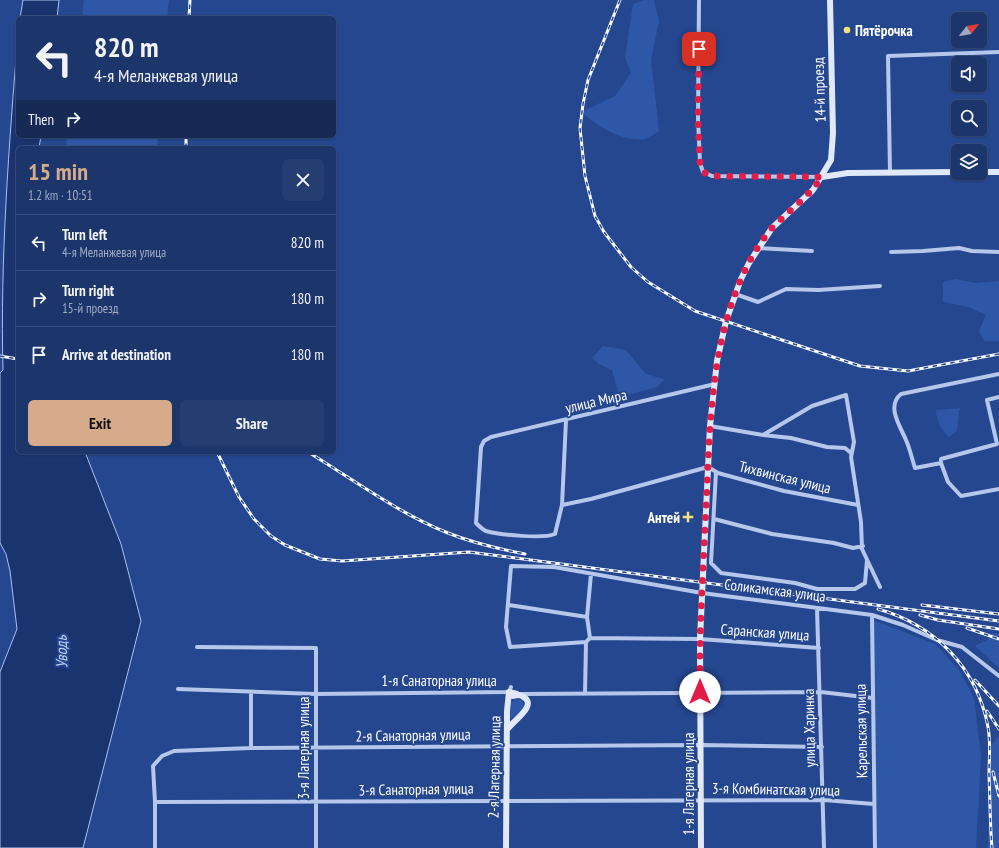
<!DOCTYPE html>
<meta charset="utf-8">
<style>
body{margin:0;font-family:"PT Sans Narrow",sans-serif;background:#253d71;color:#f1f3f6;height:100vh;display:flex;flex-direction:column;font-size:15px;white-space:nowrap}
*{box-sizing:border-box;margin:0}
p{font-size:13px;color:#a0abc1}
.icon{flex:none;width:22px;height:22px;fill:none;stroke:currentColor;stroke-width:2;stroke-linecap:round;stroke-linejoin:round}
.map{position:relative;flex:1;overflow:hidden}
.side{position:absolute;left:16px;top:146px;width:320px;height:308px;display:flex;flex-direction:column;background:#1c356b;border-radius:6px;box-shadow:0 1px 3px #0004,0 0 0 1px #3a507e}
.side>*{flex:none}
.guide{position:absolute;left:16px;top:16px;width:320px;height:122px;border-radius:6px;box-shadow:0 1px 3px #0004,0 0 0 1px #3a507e;background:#1c356b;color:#f1f3f6;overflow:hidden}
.needle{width:26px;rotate:59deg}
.buttons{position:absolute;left:951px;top:12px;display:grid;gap:8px}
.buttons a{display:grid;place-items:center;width:36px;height:36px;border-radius:6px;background:#1c356b;box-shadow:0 1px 3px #0004,0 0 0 1px #3a507e;font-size:20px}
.pin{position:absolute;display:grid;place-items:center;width:34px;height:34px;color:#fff;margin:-17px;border-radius:8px;box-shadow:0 2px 6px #0006}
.me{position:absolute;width:44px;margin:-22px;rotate:0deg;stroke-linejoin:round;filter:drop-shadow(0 0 3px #0008)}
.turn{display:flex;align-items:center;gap:14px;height:84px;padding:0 12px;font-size:18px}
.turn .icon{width:52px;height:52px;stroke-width:2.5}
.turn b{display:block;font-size:28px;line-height:34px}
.then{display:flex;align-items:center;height:38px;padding:0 12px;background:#0003;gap:8px;font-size:15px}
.round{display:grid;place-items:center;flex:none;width:42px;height:42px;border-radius:6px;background:#253d71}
.overview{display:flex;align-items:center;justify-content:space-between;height:68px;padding:0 12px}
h1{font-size:24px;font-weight:700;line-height:30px;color:#d6ab8b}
.cta{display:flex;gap:8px;margin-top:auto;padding:8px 12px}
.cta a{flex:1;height:46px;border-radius:6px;background:#d6ab8b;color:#111;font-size:16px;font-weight:700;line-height:46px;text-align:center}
.cta a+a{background:#253d71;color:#f1f3f6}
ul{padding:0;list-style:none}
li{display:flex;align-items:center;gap:12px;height:56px;padding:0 12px;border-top:1px solid #3a507e}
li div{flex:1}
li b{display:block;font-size:15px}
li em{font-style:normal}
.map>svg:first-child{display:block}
.green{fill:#2f57a7}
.water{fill:#1a346f;stroke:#a9c1ec}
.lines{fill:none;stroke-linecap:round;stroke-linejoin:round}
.street{stroke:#b5c7eb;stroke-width:4}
.secondary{stroke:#e0e8f9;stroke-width:6}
.rail-casing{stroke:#fff;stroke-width:3}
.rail{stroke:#25478f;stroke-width:1.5;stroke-dasharray:4.5;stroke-linecap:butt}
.route{stroke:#e11d48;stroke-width:7;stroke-dasharray:0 12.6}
.poi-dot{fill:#f5e079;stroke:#25478f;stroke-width:1.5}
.labels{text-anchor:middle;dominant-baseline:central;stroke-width:4;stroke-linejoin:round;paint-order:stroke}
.poi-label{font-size:15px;font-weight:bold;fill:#fff;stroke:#25478f;text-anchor:start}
.street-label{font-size:15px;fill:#fff;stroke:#25478f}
.water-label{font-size:16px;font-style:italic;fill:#c1d2f2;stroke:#25478f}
</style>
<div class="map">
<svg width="999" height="848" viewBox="0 0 999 848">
<rect width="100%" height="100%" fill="#25478f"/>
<path class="green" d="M84,0H169L167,18H82Z
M644,0H654L659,21L651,60L659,131C655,134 649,138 645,139C620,141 599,127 581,112L615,96L631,73L625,57L633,4Z
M67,136H158L157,148H66Z
M955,279L976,283L999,281V341H984L979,331L986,315L969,307L943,302V282Z
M603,346L626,350L646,374L664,379L657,387L624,396L618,391L612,370L599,364L592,358Z
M961,408L959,411L957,431L949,437C941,429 937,422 936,410Z
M873,620L935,644L959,670L974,698L981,757L976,848H877Z
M992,633L999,634V668L975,646L992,637Z
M516,698L522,700L524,706L517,716L512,718L510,717L511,703Z
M999,736V848H988L991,745Z"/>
<path class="water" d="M23,0H59L57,18H20Z
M18,34V136H41L39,148H18V452H85L121,544L141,621L83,848H0V672L17,629L10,571L6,554L0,543V373L3,370C0,259 9,145 18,34Z"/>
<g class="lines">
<path class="street" d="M699,0L698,119L700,163L703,172L712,176L821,177
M890,173L888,56L999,52
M757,248L812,251
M891,252L923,251L959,248L972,251L999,252
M735,294L758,302L786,289L818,290L880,286
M999,374L901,394C886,406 900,426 906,440C910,449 912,459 915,468L941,463L948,482L961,496L999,489
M566,420L562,505L555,534C543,539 500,535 486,531C483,530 479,526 476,523L481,447L484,441L491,437L715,384
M710,426L763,435L791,438L827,447L845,448L851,453
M763,435L812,406L846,395L854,442L851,457L861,522L862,549L880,587
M941,463V459L997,444L987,400L999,397
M716,472L711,563L721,573L795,583L817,589H855L865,583L867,560
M562,505L591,499L708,467L718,473L784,491L858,505
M714,519L772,534L834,543L853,548L863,546
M509,605L587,617
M817,608L824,848
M872,615L875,848
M590,638L700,639L819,648
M586,642L510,647L506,627L511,566L554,567L702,593L872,615L903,625L937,640L962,647L999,676
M197,647L316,648V848
M178,689L315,694L509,692L511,687
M520,694L821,692L873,698
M585,694L586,642L590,638L587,617L591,574
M251,748V692
M155,802L824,800L874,804
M155,848V802L153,766L162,756L174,751L251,748L701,745L822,747"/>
<path class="secondary" d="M980,172H999
M822,177L848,173L958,172
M507,730C511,722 540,705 522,696C519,694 516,695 513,696
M506,848L507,711L509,692L517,694
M701,848L700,639L710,426L717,361L726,321L741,279L749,263L772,228L813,190L831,160L833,133L830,0"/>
<defs>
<path id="rail" d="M620,0L588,80L583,104L580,128L585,176L595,216L604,232L631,267L648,282L695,311L860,366L908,371L999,354
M189,18L190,0
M186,148V136
M0,356L18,359
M217,452L239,497L254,519L271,536L285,545L320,559L342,561L469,552L999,621
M308,452C354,480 398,513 448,533C473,543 499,549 525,554
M922,605L999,614
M878,609C935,625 977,668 988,727C991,742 989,759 989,775C990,799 990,824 992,848
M920,615L938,620L999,629
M967,628L999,639
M975,680L999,706
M987,711L999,729
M993,772L999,796"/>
</defs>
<use href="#rail" class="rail-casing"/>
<use href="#rail" class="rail"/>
</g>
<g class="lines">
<path class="route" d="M699,49L698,119L700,163L703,172L712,176L822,177C808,197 790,210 773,227C763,238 755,251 748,264C710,339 710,426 706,507C703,569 699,630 700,692"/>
</g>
<g class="poi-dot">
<circle cx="847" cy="30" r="4"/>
<path d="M686 511h4v4h4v4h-4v4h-4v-4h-4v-4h4z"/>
</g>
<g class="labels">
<g class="poi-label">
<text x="855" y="30">Пятёрочка</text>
<text x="680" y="517" text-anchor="end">Антей</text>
</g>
<g class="street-label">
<text transform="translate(819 90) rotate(-92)">14-й проезд</text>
<text transform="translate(596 401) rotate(-13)">улица Мира</text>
<text transform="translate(785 477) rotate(14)">Тихвинская улица</text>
<text transform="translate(775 590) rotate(7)">Соликамская улица</text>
<text transform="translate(765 632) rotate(4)">Саранская улица</text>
<text x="439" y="680">1-я Санаторная улица</text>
<text transform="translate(809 728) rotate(-91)">улица Харинка</text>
<text transform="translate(861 731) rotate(-91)">Карельская улица</text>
<text transform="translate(413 735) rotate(-1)">2-я Санаторная улица</text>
<text transform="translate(303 748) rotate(-90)">3-я Лагерная улица</text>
<text transform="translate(494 767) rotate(-89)">2-я Лагерная улица</text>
<text transform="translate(688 784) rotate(-90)">1-я Лагерная улица</text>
<text transform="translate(416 789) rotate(-1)">3-я Санаторная улица</text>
<text transform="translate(776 789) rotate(1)">3-я Комбинатская улица</text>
</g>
<g class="water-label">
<text transform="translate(61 652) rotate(-92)">Уводь</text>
</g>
</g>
</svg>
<div class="buttons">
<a><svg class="needle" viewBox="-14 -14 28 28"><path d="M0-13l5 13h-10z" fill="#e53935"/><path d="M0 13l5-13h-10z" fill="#a0abc1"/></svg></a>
<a><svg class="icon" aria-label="sound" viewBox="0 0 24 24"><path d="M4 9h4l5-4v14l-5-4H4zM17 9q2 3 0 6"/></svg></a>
<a><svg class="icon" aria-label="search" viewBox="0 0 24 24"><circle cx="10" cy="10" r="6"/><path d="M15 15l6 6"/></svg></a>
<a><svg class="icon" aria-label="layers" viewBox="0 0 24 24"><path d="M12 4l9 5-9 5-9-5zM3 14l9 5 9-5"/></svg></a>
</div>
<div class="pin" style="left:699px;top:49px;background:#d93025"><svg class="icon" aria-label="arrive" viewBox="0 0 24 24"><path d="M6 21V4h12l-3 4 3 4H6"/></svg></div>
<svg class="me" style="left:700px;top:692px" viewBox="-20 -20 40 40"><circle r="19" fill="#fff"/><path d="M0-13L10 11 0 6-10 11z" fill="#e11d48"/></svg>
<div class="guide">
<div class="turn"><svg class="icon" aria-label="left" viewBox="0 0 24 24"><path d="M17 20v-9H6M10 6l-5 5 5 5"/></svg><div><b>820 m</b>4-я Меланжевая улица</div></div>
<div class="then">Then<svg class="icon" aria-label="right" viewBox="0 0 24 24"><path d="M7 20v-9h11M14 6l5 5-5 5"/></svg></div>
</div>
<section class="side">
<div class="overview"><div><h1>15 min</h1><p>1.2 km · 10:51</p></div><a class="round"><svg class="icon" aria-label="close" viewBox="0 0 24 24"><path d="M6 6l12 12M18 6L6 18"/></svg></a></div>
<ul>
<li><svg class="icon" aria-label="left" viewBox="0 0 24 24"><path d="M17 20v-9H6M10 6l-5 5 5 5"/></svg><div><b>Turn left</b><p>4-я Меланжевая улица</p></div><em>820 m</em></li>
<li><svg class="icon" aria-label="right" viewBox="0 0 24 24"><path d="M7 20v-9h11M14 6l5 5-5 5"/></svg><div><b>Turn right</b><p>15-й проезд</p></div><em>180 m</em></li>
<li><svg class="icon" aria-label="arrive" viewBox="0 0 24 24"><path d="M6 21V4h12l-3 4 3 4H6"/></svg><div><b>Arrive at destination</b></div><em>180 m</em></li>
</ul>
<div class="cta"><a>Exit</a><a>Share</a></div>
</section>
</div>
